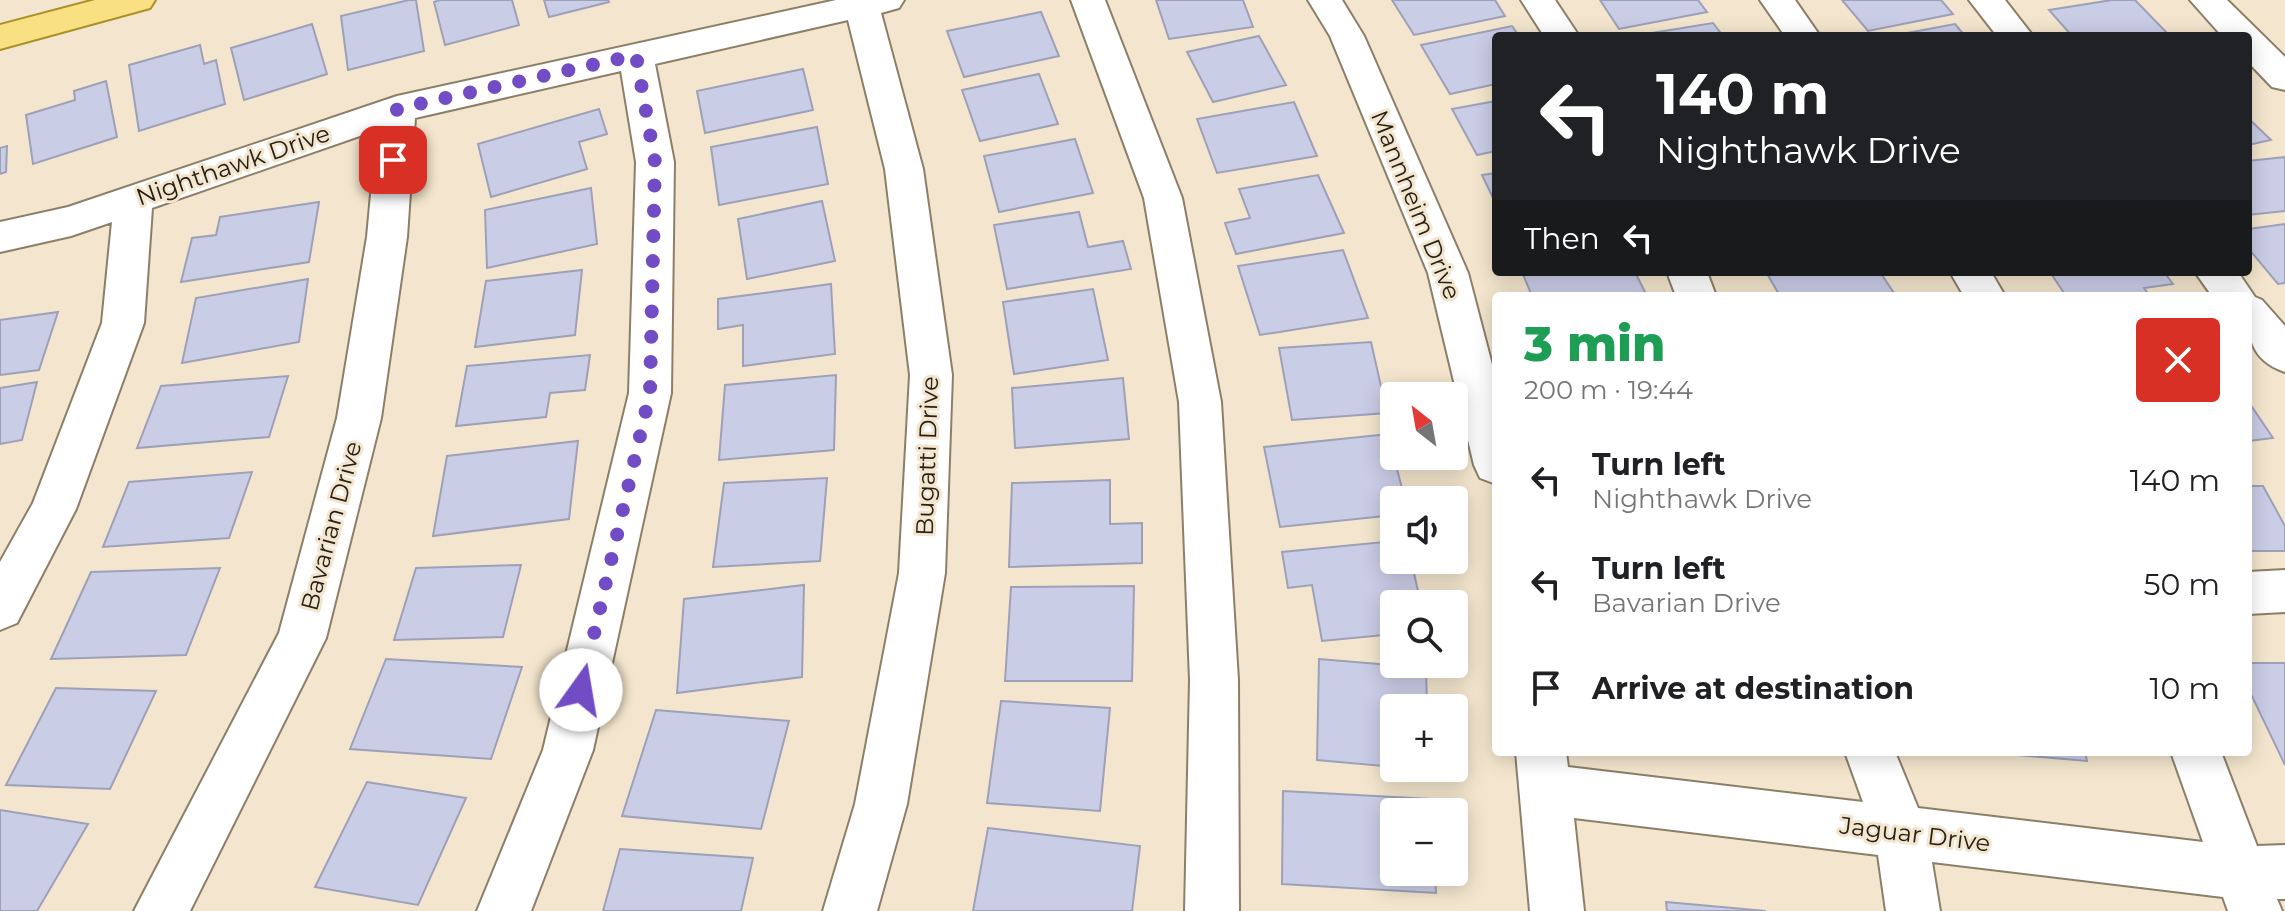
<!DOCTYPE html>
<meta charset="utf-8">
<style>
body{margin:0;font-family:Montserrat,sans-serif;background:#f6f6f6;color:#202124;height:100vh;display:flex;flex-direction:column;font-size:30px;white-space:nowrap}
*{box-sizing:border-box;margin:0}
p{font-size:26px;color:#757577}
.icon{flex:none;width:44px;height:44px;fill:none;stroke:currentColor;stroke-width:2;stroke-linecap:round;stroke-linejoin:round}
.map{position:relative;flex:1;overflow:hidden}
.panel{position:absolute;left:1492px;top:292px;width:760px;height:464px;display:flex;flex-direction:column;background:#fff;border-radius:8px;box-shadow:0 4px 20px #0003}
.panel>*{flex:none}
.guide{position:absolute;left:1492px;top:32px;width:760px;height:244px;border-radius:8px;box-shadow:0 4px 20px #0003;background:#202124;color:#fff;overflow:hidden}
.needle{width:52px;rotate:329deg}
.controls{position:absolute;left:1380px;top:382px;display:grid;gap:16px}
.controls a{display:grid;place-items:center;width:88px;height:88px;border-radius:8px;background:#fff;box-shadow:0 4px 20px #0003;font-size:40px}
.pin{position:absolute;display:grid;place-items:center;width:68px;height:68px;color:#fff;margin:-34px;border-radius:16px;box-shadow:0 4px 12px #0006}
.me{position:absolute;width:88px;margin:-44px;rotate:13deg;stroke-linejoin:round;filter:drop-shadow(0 0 6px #0008)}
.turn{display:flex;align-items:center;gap:28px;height:168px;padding:0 32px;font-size:36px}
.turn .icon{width:104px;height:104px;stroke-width:2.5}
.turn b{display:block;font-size:56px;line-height:68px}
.then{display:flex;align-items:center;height:76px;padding:0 32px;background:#0003;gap:16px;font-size:30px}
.round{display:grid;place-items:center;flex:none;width:84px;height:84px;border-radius:8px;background:#f6f6f6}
.headline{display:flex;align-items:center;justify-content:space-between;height:136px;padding:0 32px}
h1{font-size:48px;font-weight:800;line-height:60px;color:#1e9e55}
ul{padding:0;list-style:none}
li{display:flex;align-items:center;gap:24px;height:104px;padding:0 32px}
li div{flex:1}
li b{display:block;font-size:30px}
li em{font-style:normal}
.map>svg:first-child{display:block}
.building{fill:#cacde6;stroke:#9ea0b8;stroke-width:2}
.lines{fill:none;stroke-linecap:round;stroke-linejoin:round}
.minor-casing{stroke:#8c7f69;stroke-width:4}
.major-casing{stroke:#ab9027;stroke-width:4}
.minor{fill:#fff;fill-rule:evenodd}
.major{fill:#f8e083;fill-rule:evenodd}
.route{stroke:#714cc5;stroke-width:14;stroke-dasharray:0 25.2}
.labels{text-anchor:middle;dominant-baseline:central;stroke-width:6;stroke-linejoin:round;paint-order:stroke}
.street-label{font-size:24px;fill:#252017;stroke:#f4e6ce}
</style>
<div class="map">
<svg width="2285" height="911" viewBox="0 0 2285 911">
<rect width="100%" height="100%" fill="#f4e6ce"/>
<path class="building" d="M409,0H416L424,51L348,70L341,16Z
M440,0H512L519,25L445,45L434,2Z
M544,0H608L609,2L549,17Z
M1156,0H1243L1253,27L1169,39Z
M1392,0H1495L1505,16L1414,35Z
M1600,0H1698L1707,12L1619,29Z
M1842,0H1941L1953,14L1868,31Z
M2112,0H2135L2169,35L2072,36L2049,10Z
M1041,12L1059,56L964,77L947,31Z
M1713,23L1723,36H1633Z
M312,24L327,74L244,100L231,48Z
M1955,24L1965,36H1891Z
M1512,26L1519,36H1496V84L1450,94L1421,45Z
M1259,36L1286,85L1213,102L1187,52Z
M200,45L204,64L216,60L225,104L139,131L129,65Z
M803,69L813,110L705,133L697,91Z
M1039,74L1058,124L980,141L962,90Z
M106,81L117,137L33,164L26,115L75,100L74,91Z
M1496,101V151L1477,155L1452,109Z
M1294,102L1317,156L1217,173L1197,119Z
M599,109L607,134L579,142L587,169L491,197L478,144Z
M2248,118L2271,140L2248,145Z
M817,127L828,184L719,205L711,147Z
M1075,139L1093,193L999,212L984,156Z
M7,146L6,172L0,174V148Z
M2285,157V211L2248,215V161Z
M1496,173V204L1482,175Z
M1318,175L1344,233L1236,254L1225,223L1250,218L1239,189Z
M591,188L597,244L487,268L485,210Z
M822,201L835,261L747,279L738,219Z
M319,202L309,262L181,282L192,238L216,235L220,217Z
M1079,212L1088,247L1123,241L1131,269L1007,289L994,225Z
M2285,224V283L2278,284L2248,248V229Z
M1343,250L1368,318L1260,335L1238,266Z
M582,270L575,335L475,347L486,281Z
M1522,272H1635L1647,296H1532Z
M1766,272H1880L1896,296H1780Z
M2050,272H2164L2173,284L2144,288L2150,296H2066Z
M308,279L299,342L182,363L196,298Z
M831,284L835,354L743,366V325L718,329V299Z
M1093,289L1108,360L1014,374L1003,302Z
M58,312L39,370L0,375V320Z
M1371,342L1387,413L1292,420L1279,348Z
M590,355L585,390L550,393L546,417L456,426L467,366Z
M836,375L834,450L719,460L725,385Z
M288,376L269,437L137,448L161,386Z
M1123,378L1129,439L1015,448L1012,388Z
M37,382L22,440L0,444V388Z
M2248,401L2273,438L2248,441Z
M1388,434L1405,500H1394V515L1280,527L1264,447Z
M578,441L569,519L433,536L447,456Z
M252,472L229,538L103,547L129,482Z
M827,478L820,561L713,567L724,483Z
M1110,480V524L1142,523V563L1009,567L1012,483Z
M2248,486H2263L2285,526V551H2248Z
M1394,541V560H1411L1421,604H1394V634L1322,641L1312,585L1288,588L1282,552Z
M521,565L503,637L394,640L416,568Z
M220,568L186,655L51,659L91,572Z
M804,585L802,677L677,693L684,599Z
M1134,586L1132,681H1005L1011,587Z
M386,659L522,667L491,759L350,749Z
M1319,659L1426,668L1427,708H1394V767L1317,760Z
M2248,663H2285V765L2248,688Z
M56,688L156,691L110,789L6,785Z
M1001,701L1110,708L1100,811L987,803Z
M656,710L789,721L761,829L622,816Z
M1983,752H2085L2087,761Z
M367,782L466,798L418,905L315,887Z
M1283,791L1430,799L1431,812H1394V872H1435L1436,893L1282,884Z
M0,810L88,824L37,911H0Z
M988,828L1140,846L1132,911H973Z
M620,849L753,858L741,911H603Z
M1666,902L1766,911H1667Z"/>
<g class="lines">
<defs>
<path id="minor" d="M836,0H904L899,8L881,13L923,169L952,375L945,573L907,804L877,911H823L855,804L899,573L910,375L885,169L848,20L655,64L674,162L671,393L593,750L531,911H477L543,750L629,393L636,162L621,71L415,118L407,237L381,418L326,638L190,911H134L279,633L337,418L367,237L377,130L152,208L144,323L76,509L17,623L0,630V562L33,503L102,323L112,222L71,236L0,252V222L68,207L397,96Z
M1071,0H1105L1182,198L1221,402L1238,680L1239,911H1185L1190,680L1179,402L1144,198Z
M1308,0H1342L1364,36L1468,273L1496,380V484L1480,478L1474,465L1428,273L1330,36Z
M1521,0H1555L1579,36H1544Z
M1760,0H1795L1820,36H1785Z
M1969,0H2005L2033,36H1997Z
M2190,0H2227L2285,57V90L2272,87L2248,62V36H2222Z
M1667,272H1707L1716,296H1676Z
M1950,272H1991L2005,296H1964Z
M2195,272H2238L2255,297L2262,300L2285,326V372C2246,359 2248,331 2248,296H2212Z
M2285,570V612L2248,614V572Z
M1516,752H1566L1568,767L1863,802L1845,752H1895L1918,808L2203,842L2171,752H2221L2257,846L2285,845V899H2277L2282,911H2228L2223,897L1932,862L1940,911H1886L1878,855L1574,818L1584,911H1530Z"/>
<path id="major" d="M95,0H155L150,8L0,49V25Z"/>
</defs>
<use href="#minor" class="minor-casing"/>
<use href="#major" class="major-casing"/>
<use href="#minor" class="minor"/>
<use href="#major" class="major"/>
</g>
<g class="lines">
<path class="route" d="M393,160L397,109L636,55L655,162L650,393L581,690"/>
</g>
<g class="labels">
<g class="street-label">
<text transform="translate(233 165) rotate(-19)">Nighthawk Drive</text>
<text transform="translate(1416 205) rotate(68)">Mannheim Drive</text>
<text transform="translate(927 456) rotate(-88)">Bugatti Drive</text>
<text transform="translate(331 526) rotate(-75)">Bavarian Drive</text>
<text transform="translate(1915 834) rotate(7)">Jaguar Drive</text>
</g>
</g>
</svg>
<div class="controls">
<a><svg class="needle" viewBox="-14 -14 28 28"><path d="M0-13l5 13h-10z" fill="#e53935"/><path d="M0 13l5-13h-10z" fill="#757577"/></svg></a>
<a><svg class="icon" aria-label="sound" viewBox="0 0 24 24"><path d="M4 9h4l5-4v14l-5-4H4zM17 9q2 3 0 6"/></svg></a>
<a><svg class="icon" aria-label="search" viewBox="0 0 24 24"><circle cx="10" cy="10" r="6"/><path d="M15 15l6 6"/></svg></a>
<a>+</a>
<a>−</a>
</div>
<div class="pin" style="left:393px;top:160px;background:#d93025"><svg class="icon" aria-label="arrive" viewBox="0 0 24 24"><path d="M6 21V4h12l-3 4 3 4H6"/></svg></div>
<svg class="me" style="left:581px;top:690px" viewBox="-20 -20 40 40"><circle r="19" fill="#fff"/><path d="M0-13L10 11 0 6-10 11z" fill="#714cc5"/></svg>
<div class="guide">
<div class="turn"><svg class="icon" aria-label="left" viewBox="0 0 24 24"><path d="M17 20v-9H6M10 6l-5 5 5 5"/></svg><div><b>140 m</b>Nighthawk Drive</div></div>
<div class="then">Then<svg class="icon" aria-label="left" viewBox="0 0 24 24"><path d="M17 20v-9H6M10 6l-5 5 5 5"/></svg></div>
</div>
<section class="panel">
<div class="headline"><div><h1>3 min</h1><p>200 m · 19:44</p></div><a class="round" style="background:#d93025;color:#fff"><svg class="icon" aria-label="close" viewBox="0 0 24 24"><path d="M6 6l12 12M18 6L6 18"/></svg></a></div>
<ul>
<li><svg class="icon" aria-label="left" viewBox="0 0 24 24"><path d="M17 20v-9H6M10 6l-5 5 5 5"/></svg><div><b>Turn left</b><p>Nighthawk Drive</p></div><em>140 m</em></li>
<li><svg class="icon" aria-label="left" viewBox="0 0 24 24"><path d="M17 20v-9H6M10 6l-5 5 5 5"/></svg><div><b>Turn left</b><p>Bavarian Drive</p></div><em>50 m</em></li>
<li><svg class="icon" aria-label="arrive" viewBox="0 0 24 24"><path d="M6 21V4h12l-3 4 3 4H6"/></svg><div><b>Arrive at destination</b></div><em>10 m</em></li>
</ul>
</section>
</div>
